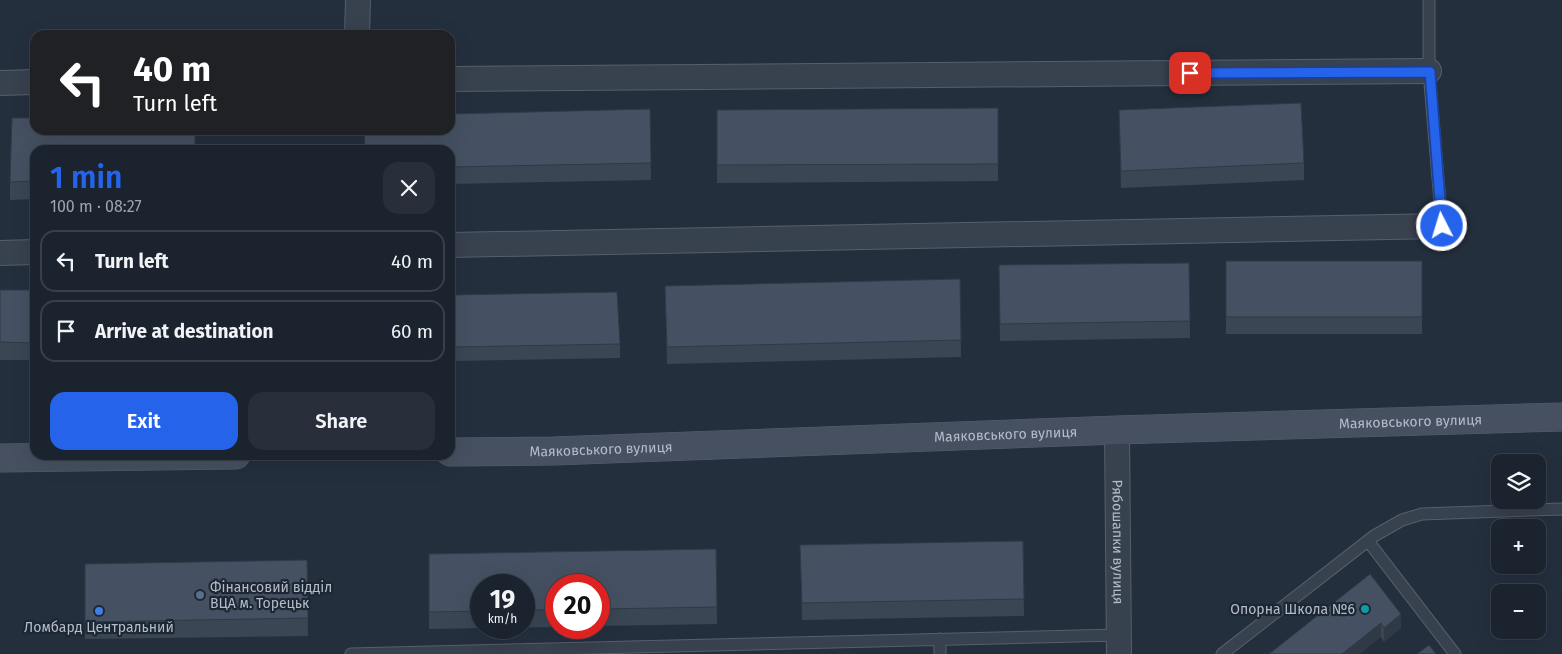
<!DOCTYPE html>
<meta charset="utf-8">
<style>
body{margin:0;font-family:"Fira Sans",sans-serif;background:#282f3a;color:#f1f3f6;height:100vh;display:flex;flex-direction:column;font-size:19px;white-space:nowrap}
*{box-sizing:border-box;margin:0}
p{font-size:16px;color:#a0a4aa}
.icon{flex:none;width:28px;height:28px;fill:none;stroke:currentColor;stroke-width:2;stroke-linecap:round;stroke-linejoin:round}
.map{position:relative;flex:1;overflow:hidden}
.panel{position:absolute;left:30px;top:145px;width:425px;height:315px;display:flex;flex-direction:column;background:#1b232e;border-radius:15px;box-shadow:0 5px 20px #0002,0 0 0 1px #39404a}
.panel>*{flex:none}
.top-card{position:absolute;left:30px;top:30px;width:425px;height:105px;border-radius:15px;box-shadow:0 5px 20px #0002,0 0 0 1px #39404a;background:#202124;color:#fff;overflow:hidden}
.tools{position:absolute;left:1491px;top:454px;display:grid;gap:10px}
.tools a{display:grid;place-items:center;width:55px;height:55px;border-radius:10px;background:#1b232e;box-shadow:0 5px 20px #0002,0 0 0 1px #39404a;font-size:25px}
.speed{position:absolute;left:470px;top:574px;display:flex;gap:10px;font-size:25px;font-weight:700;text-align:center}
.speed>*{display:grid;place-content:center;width:65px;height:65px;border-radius:50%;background:#1b232e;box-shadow:0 5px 20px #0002,0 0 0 1px #39404a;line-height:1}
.speed small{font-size:12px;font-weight:400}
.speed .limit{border:8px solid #d22;background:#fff;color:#111}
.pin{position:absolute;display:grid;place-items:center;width:42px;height:42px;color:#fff;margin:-21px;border-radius:10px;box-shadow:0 2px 8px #0006}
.me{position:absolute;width:55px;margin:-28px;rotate:355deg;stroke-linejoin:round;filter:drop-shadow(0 0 4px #0008)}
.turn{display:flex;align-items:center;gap:18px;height:105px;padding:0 20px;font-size:22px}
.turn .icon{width:65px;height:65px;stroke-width:2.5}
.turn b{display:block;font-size:35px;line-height:42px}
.round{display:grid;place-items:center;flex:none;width:52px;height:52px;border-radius:15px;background:#282f3a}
.overview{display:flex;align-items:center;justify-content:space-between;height:85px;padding:0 20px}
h1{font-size:30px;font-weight:600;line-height:38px;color:#2563eb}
.action{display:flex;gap:10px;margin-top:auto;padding:10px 20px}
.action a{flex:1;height:58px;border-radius:15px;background:#2563eb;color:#fff;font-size:20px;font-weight:600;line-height:58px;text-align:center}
.action a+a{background:#282f3a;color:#f1f3f6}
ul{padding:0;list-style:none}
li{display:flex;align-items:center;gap:15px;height:62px;margin:0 10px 8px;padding:0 10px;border:2px solid #39404a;border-radius:15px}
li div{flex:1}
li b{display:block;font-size:19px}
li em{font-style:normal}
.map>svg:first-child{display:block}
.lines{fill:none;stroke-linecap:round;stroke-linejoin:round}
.lane-casing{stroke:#565f6c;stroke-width:13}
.street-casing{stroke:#565f6c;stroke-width:26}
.secondary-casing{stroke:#565f6c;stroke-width:29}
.lane{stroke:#38414e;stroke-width:11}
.street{stroke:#38414e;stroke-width:24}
.secondary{stroke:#465061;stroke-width:28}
.wall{fill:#3b4654;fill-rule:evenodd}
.shaded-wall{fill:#303945}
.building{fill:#455162;stroke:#303945}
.route-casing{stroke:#184099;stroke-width:12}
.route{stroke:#2563eb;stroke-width:9}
.service-dot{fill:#5c6f8a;stroke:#1d2633;stroke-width:2}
.culture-dot{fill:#0f9aa8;stroke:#1d2633;stroke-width:2}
.shop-dot{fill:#3f7fe0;stroke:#1d2633;stroke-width:2}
.labels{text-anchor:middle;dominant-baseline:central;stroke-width:4.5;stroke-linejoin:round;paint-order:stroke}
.street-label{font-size:14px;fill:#b4bcc9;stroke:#1d2633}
.poi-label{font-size:14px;fill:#b4bcc9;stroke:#1d2633;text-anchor:start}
</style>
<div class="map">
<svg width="1562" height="654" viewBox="0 0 1562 654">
<rect width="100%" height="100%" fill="#242f3e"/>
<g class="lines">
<defs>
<path id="lane" d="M1429,0V71L1442,226
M1368,541L1455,654
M940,639V654
M351,654L1119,635
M1222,654L1374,536L1402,520L1422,514L1562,509"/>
<g id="street">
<path d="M357,35L358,0"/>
<path d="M450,79L1429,71"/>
<path d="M0,83L35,82"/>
<path d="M450,245L1442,226"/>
<path d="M0,253L35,252"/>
<path id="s1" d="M1117,430L1119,654"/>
</g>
<g id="secondary">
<path id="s2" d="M450,452L554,451L1117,430L1562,417"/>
<path d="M0,458L236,455"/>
</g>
</defs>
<use href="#lane" class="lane-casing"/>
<use href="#street" class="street-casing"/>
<use href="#secondary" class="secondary-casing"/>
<use href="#lane" class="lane"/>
<use href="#street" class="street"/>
<use href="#secondary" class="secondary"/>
</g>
<path class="wall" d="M998,108V181L717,183V110Z
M650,109L651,180L450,184V150Z
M1119,110L1304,163V180L1121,188Z
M35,150V199L10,200V182Z
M1226,261H1422V334H1226Z
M1189,263L1190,338L1000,341L999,265Z
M960,279L961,357L667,364L665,286Z
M0,290H35V360H0Z
M450,295L620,344V358L452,361Z
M1023,541L1024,616L802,620L800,545Z
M716,549L717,624L599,626V585H556V627L429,629V554ZM481,585H524V628H481Z
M307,560L308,636L85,639V564Z
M1401,614V628L1384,642L1381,637L1269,654Z"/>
<path class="shaded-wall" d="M1401,614V628L1384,642V628Z
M1381,623V637L1360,654H1342Z"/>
<path class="building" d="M1301,103L1304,163L1121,171L1119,110Z
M998,108V164L717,165V110Z
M650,109L651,163L450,167V150H365L364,130H450V114Z
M12,118H35V130H195V150H35V181L10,182Z
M1226,261H1422V317H1226Z
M1189,263L1190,321L1000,324L999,265Z
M960,279L961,340L667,347L665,286Z
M0,290H35V343L0,342Z
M617,292L620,344L452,347L450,295Z
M1023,541L1024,599L802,603L800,545Z
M716,549L717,607L599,609V585H556V610H524V585H481V611L429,612V554Z
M307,560L308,618L85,622V564Z
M1370,574L1401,614L1384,628L1381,623L1342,654H1269Z
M1429,645L1436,654H1417Z"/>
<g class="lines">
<defs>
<path id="route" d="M1190,73L1430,72L1442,226"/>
</defs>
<use href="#route" class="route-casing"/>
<use href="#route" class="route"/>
</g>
<circle class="service-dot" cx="200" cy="595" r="5"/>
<circle class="culture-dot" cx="1365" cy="609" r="5"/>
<circle class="shop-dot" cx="99" cy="611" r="5"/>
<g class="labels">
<g class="street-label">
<text stroke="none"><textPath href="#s2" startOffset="961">Маяковського вулиця</textPath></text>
<text stroke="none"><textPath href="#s2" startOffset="556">Маяковського вулиця</textPath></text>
<text stroke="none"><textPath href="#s2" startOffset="151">Маяковського вулиця</textPath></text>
<text stroke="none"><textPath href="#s1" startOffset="112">Рябошапки вулиця</textPath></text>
</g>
<g class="poi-label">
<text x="210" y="587">Фінансовий відділ<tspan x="210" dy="16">ВЦА м. Торецьк</tspan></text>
<text x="1355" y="609" text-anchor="end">Опорна Школа №6</text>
<text x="99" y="627" text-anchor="middle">Ломбард Центральний</text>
</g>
</g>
</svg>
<div class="tools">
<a><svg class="icon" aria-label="layers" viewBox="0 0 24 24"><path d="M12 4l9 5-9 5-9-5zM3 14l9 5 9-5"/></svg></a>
<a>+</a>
<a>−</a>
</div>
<div class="speed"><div>19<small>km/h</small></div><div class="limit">20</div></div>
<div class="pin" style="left:1190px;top:73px;background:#d93025"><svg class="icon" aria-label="arrive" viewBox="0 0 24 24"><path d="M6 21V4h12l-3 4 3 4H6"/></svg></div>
<svg class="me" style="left:1442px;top:226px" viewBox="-20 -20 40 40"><circle r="17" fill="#2563eb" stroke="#fff" stroke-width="3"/><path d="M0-11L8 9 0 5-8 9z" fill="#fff"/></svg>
<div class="top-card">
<div class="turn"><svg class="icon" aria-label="left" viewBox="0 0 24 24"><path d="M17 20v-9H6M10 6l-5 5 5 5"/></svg><div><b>40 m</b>Turn left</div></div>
</div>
<section class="panel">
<div class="overview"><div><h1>1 min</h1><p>100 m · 08:27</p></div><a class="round"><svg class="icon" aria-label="close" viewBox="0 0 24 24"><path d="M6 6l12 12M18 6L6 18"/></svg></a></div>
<ul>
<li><svg class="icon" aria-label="left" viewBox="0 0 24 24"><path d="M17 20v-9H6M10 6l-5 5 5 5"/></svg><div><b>Turn left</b></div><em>40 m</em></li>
<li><svg class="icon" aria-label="arrive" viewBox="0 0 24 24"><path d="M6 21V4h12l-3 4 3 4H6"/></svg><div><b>Arrive at destination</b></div><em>60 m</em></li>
</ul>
<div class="action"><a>Exit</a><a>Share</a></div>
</section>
</div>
